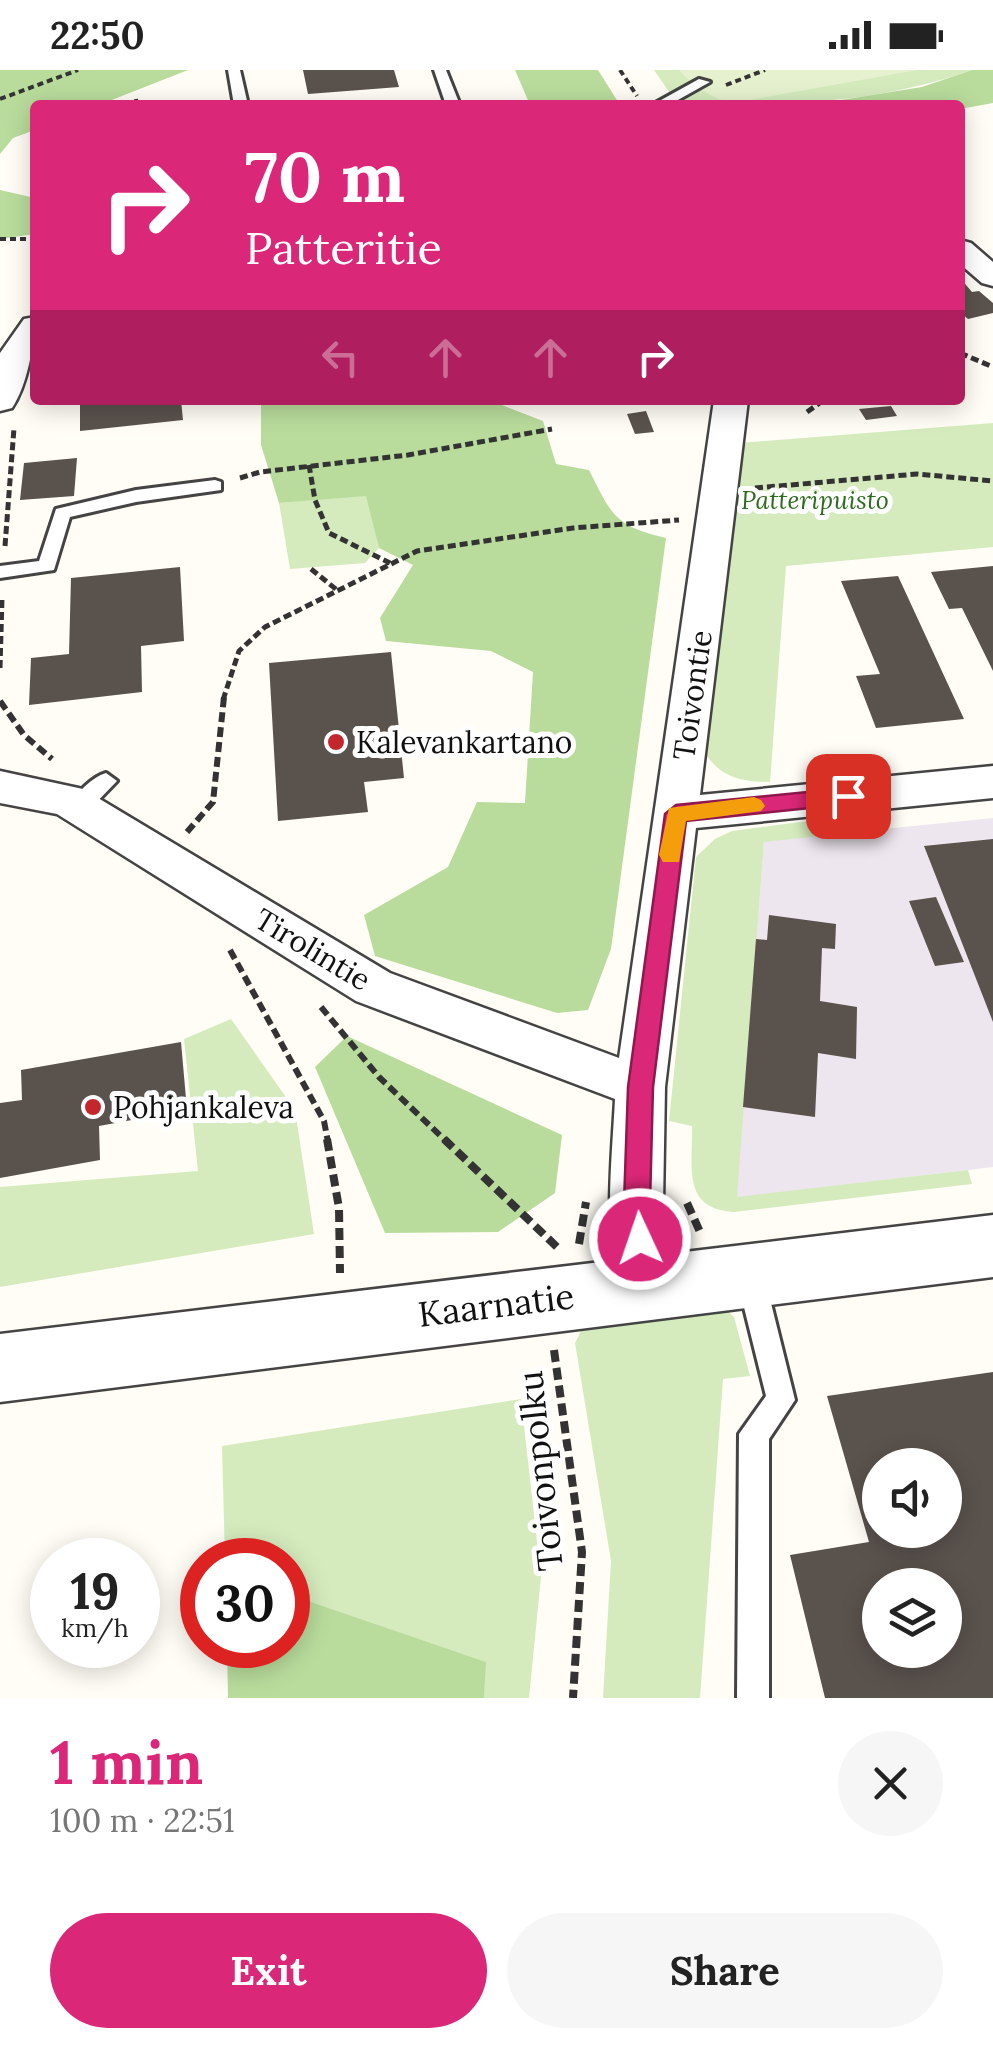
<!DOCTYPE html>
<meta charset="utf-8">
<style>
body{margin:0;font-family:Lora,serif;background:#f6f6f6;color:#222;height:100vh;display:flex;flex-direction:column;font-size:38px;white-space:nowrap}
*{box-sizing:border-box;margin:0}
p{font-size:32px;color:#767676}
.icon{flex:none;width:55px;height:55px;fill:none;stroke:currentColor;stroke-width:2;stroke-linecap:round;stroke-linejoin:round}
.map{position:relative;height:1628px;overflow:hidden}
.sheet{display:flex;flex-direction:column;background:#fff;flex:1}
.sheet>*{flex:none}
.guide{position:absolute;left:30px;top:30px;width:935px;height:305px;border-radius:10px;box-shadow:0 5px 25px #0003;background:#db2777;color:#fff;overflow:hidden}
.buttons{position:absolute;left:862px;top:1378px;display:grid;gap:20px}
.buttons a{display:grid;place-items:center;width:100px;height:100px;border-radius:50%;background:#fff;box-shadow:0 5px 25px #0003;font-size:50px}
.speed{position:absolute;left:30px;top:1468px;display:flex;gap:20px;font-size:50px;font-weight:700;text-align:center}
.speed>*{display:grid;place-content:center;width:130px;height:130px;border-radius:50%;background:#fff;box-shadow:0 5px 25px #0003;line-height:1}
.speed small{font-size:25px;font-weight:400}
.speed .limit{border:15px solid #d22;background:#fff;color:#111}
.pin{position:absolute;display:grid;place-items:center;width:85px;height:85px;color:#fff;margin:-42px;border-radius:20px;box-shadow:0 5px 15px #0006}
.me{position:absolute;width:110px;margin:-55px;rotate:357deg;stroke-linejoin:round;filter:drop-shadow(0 0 8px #0008)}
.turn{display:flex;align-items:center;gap:35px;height:210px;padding:0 50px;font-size:45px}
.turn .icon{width:130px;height:130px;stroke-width:2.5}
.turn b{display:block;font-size:70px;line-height:85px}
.lanes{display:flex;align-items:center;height:95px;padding:0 50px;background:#0003;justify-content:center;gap:50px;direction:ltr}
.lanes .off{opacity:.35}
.round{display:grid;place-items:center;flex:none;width:105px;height:105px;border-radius:52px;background:#f6f6f6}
.summary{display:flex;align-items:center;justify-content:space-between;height:170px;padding:0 50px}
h1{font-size:60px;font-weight:800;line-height:75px;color:#db2777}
.action{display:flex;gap:20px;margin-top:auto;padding:20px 50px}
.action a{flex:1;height:115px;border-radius:60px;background:#db2777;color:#fff;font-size:40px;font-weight:800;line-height:115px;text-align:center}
.action a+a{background:#f6f6f6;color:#222}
.status{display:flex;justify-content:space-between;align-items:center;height:70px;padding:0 50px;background:#fff;direction:ltr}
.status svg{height:28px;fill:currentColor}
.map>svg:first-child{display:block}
.industrial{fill:#eee6ef}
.green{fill:#d5ebbd}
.forest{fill:#b9dc9c}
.pitch{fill:#e6f2cf}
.building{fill:#5a524d;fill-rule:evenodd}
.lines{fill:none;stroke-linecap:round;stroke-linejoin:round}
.service-casing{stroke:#444;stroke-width:6}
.minor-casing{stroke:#444;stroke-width:5}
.tertiary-casing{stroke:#444;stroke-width:5}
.path-far3{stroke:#333;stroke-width:4;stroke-dasharray:6 4;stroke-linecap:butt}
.path-far2{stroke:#333;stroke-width:5;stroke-dasharray:8 4;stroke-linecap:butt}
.path-far1{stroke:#333;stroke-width:6;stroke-dasharray:10 5;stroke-linecap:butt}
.path{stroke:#333;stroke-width:8;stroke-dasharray:12 6;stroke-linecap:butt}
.service{fill:#fff;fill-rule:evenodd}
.minor{fill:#fff;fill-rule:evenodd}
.tertiary{fill:#fff;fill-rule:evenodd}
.route{fill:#db2777;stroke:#8e194d;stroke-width:2.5}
.slow{fill:#f59e0b}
.poi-dot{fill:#c4262e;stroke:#fff;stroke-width:4}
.labels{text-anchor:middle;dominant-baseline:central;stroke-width:10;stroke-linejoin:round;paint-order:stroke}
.far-park-label{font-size:25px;font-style:italic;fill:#2f6b1f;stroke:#fff}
.street-label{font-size:30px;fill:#111;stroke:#fff}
.poi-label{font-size:30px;fill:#111;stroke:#fff;text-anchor:start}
.near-street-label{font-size:35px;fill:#111;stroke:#fff}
</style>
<div class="status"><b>22:50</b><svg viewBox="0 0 49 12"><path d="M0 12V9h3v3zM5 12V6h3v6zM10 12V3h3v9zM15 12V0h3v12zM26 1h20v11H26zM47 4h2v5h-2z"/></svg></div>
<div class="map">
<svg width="993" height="1628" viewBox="0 0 993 1628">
<rect width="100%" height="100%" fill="#fffdf5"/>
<path class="industrial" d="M993,748V1097L736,1128L764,771Z"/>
<path class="green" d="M654,0H972C871,35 783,35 678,35Z
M993,353V477L786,496L770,712C744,712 722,708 707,686L739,373Z
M367,425L379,478L365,493L290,499L279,433Z
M846,746L857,762L764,772L737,1127L968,1100L972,1114L734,1142C681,1139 693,1097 692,1056L669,1051L696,787L715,769L732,761Z
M231,949L295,1040L314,1164L0,1217V1117L198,1101L184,969Z
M724,1238L734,1247L750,1306L723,1309L700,1628H603L611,1491L575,1273L581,1261Z
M521,1329L541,1507L529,1628H484L485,1592L288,1524V1490H225L222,1376Z"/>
<path class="forest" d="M0,0H188L99,35H35V60L13,68L0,84Z
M515,0H598L620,35H530Z
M972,0H993V33L960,39V35H810L922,17Z
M0,120L35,128V164L0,169Z
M261,330H489L543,351L556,394L589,400C612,446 615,456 666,468L611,879L588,940L557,943L375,886L364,845L448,797L477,732L525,733L533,602L491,581L386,571L380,548L413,495L379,478L366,426L279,433L261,375Z
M347,966L562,1065L555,1123L498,1162L385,1163L315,997Z
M288,1524L486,1592L484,1628H228L227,1575H288Z"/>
<path class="pitch" d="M679,0H917L733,33C712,29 693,16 679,0Z"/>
<path class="building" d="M303,0H394L399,17L308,24Z
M960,208L972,222L979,221L993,233V243L968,249L960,242Z
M80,330H181L183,350L80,361Z
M891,336L897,346L866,350L859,339Z
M646,341L654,362L635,364L627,344Z
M77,388L74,426L20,430L24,393Z
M993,496V601L962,538L949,539L931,502Z
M180,497L184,571L141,576L142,622L29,635L31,588L69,584L71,508Z
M898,506L964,649L876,658L856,606L880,604L841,511Z
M391,582L404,708L364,712L368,742L278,751L269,593Z
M993,769V952L924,776Z
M936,827L964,892L935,896L909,831Z
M769,845L836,854L835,879L822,878L820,931L857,937L856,989L818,983L815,1047L743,1037L756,869L767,870Z
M181,972L187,1040L99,1056L100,1090L0,1108V1033L22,1030L21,1000Z
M993,1302V1628H825L790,1485L869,1472L827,1326ZM880,1395H945V1460H880ZM880,1515H945V1580H880Z"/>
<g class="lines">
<defs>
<path id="service" d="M228,0H240L248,35H234Z
M434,0H446L460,35H446Z
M699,9L710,12L669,35H652Z
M215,410L221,412V420L136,432L70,447L54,500L0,508V496L39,491L56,439L136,420Z
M106,703L117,711L87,742H71L68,736C76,724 92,707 106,703Z
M751,1196L761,1200L765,1209L795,1330L769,1369V1628H737L739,1364L766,1326L737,1209L741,1200Z"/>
<path id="minor" d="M960,170L971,173L993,192V216L982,213L960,194Z
M35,247C35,273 27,316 12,338L0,341V283L24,249Z
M714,330H748L700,725L993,696V728L696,758L665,1017L663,1134L672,1218L664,1237L645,1244L626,1237C601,1179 612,1092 615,1029L356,931L57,744L0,733V701L83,719L390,903L619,988Z"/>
<path id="tertiary" d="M993,1145V1207L0,1332V1264Z"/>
</defs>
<use href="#service" class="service-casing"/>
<use href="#minor" class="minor-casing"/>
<use href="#tertiary" class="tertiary-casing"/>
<path class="path-far3" d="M620,0L637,26
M726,15L765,0
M0,29L78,0
M136,29L137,35
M0,169H35"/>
<path class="path-far2" d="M960,283L993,297
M807,342L824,330
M309,395L315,430L329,463L390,493
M240,408L260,402L408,385L552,359
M755,418L917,404L993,411
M5,476L14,358
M311,499L337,520
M0,598L2,528
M223,630L239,581L265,557L417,481L573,458L679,450"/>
<path class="path-far1" d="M0,631L24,665L52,689
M187,762L213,732L224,627
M230,880L324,1051L328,1072
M321,937L379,1007L447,1072"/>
<path class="path" d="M327,1069L339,1138L340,1203
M444,1069L557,1177
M687,1133L700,1162
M579,1174L586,1132
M554,1280L582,1482L573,1628"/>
<use href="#service" class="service"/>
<use href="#minor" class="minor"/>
<use href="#tertiary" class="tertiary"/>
</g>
<path class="route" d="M848,718L859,726L848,734L686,751L653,1017L650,1134L654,1169L650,1178L640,1181L631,1178L624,1134L628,1017L665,744L676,735Z"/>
<path class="slow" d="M754,727L761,730L765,736L761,741L686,751L679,792H663L659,785L669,738Z"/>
<g class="poi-dot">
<circle cx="336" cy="672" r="10"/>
<circle cx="93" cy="1037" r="10"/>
</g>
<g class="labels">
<g class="far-park-label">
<text x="815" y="430">Patteripuisto</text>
</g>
<g class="street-label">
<text transform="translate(692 625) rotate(-82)">Toivontie</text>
<text transform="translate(313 879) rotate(31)">Tirolintie</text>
</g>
<g class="poi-label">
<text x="356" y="672">Kalevankartano</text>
<text x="113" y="1037">Pohjankaleva</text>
</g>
<g class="near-street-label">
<text transform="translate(496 1235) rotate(-7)">Kaarnatie</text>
<text transform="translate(540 1401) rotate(-96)">Toivonpolku</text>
</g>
</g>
</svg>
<div class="buttons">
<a><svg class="icon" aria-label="sound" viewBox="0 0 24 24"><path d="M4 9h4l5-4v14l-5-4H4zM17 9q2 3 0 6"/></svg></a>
<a><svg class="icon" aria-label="layers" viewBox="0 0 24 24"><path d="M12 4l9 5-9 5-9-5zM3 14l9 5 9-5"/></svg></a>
</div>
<div class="speed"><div>19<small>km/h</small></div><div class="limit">30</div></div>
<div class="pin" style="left:848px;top:726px;background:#d93025"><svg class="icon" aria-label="arrive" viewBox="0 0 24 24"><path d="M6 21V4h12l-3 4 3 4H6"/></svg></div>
<svg class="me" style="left:640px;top:1169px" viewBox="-20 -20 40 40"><circle r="17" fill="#db2777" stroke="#fff" stroke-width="3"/><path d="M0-11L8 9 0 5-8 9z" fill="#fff"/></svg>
<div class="guide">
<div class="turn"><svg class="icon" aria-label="right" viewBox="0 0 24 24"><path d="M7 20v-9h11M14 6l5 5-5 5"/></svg><div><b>70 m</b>Patteritie</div></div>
<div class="lanes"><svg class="icon off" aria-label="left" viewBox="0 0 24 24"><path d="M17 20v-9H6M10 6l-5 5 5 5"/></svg><svg class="icon off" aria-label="ahead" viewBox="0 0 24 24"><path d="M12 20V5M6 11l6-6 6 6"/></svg><svg class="icon off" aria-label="ahead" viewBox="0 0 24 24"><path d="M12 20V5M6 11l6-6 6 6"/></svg><svg class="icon" aria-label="right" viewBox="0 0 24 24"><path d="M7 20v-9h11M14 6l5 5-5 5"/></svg></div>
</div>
</div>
<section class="sheet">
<div class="summary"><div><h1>1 min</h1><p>100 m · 22:51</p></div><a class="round"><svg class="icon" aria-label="close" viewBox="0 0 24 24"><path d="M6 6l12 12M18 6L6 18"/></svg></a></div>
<div class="action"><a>Exit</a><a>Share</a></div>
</section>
